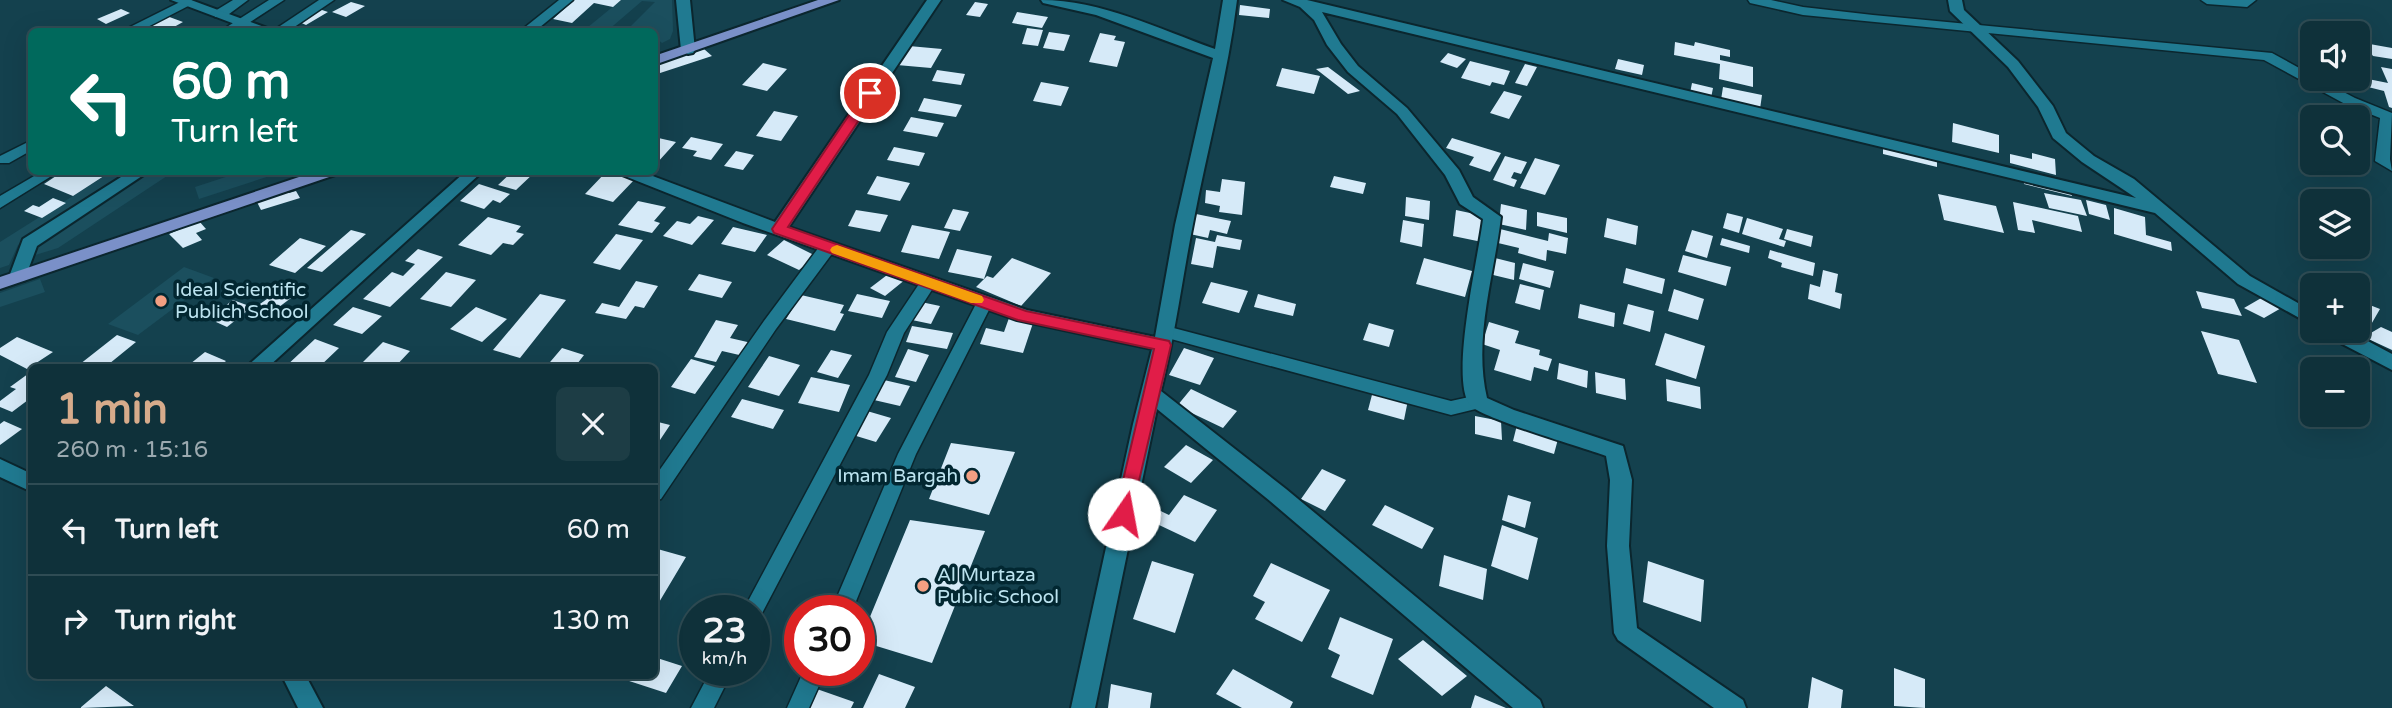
<!DOCTYPE html>
<meta charset="utf-8">
<style>
body{margin:0;font-family:"Varela Round",sans-serif;background:#1d3d45;color:#f1f3f6;height:100vh;display:flex;flex-direction:column;font-size:26px;white-space:nowrap}
*{box-sizing:border-box;margin:0}
p{font-size:23px;color:#9ba9af}
.icon{flex:none;width:38px;height:38px;fill:none;stroke:currentColor;stroke-width:2;stroke-linecap:round;stroke-linejoin:round}
.map{position:relative;flex:1;overflow:hidden}
.drawer{position:absolute;left:28px;top:364px;width:630px;height:315px;display:flex;flex-direction:column;background:#0f313a;border-radius:10px;box-shadow:0 7px 28px #0002,0 0 0 2px #2f4c54}
.drawer>*{flex:none}
.top-card{position:absolute;left:28px;top:28px;width:630px;height:147px;border-radius:10px;box-shadow:0 7px 28px #0002,0 0 0 2px #2f4c54;background:#00695c;color:#fff;overflow:hidden}
.tools{position:absolute;left:2300px;top:21px;display:grid;gap:14px}
.tools a{display:grid;place-items:center;width:70px;height:70px;border-radius:10px;background:#0f313a;box-shadow:0 7px 28px #0002,0 0 0 2px #2f4c54;font-size:35px}
.speed{position:absolute;left:679px;top:595px;display:flex;gap:14px;font-size:35px;font-weight:700;text-align:center}
.speed>*{display:grid;place-content:center;width:91px;height:91px;border-radius:50%;background:#0f313a;box-shadow:0 7px 28px #0002,0 0 0 2px #2f4c54;line-height:1}
.speed small{font-size:18px;font-weight:400}
.speed .limit{border:10px solid #d22;background:#fff;color:#111}
.pin{position:absolute;display:grid;place-items:center;width:60px;height:60px;color:#fff;margin:-30px;border:4px solid #fff;border-radius:50%;box-shadow:0 2px 7px #0007}
.me{position:absolute;width:77px;margin:-38px;rotate:12deg;stroke-linejoin:round;filter:drop-shadow(0 0 5px #0008)}
.turn{display:flex;align-items:center;gap:24px;height:147px;padding:0 28px;font-size:32px}
.turn .icon{width:91px;height:91px;stroke-width:2.5}
.turn b{display:block;font-size:49px;line-height:60px}
.round{display:grid;place-items:center;flex:none;width:74px;height:74px;border-radius:10px;background:#1d3d45}
.overview{display:flex;align-items:center;justify-content:space-between;height:119px;padding:0 28px}
h1{font-size:42px;font-weight:800;line-height:52px;color:#d6ab8b}
ul{padding:0;list-style:none}
li{display:flex;align-items:center;gap:21px;height:91px;padding:0 28px;border-top:2px solid #2f4c54}
li div{flex:1}
li b{display:block;font-size:26px}
li em{font-style:normal}
.map>svg:first-child{display:block}
.built{fill:#1b4f5e}
.building{fill:#d6eaf8}
.lines{fill:none;stroke-linecap:round;stroke-linejoin:round}
.pedestrian-casing{stroke:#0b262e;stroke-width:3}
.minor-casing{stroke:#0b262e;stroke-width:4}
.trunk-casing{stroke:#0b262e;stroke-width:4}
.pedestrian{fill:#207a91;fill-rule:evenodd}
.minor{fill:#207a91;fill-rule:evenodd}
.trunk{fill:#7a90c8;fill-rule:evenodd}
.route{fill:#e11d48;stroke:#92132f;stroke-width:2}
.slow{fill:#f59e0b}
.poi-dot{fill:#f39f82;stroke:#022731;stroke-width:2.5}
.labels{text-anchor:middle;dominant-baseline:central;stroke-width:7;stroke-linejoin:round;paint-order:stroke}
.poi-label{font-size:19px;fill:#bce3ef;stroke:#022731;text-anchor:start}
</style>
<div class="map">
<svg width="2392" height="708" viewBox="0 0 2392 708">
<rect width="100%" height="100%" fill="#14414e"/>
<path class="built" d="M621,0H672L673,31L670,39L662,43L655,37L654,32L626,31L655,2L642,1L607,31L582,32Z
M111,172H132L18,245L9,265L0,268V242Z
M146,172H173L58,248L32,256L43,240Z
M241,172H282L199,199L195,187Z
M184,267L214,278L138,335L108,324Z
M40,279L45,292L0,307V293Z"/>
<path class="building" d="M574,0H621L613,7L594,3L572,23L553,19Z
M351,2L365,6L346,17L332,12Z
M975,2L988,4L980,17L966,15Z
M1240,5L1270,9L1269,18L1239,15Z
M121,9L130,13L106,24L97,19Z
M319,9L328,12L306,25L297,21Z
M1017,12L1048,17L1042,28L1012,23Z
M164,15L183,22L165,32H132Z
M1027,28L1043,30L1038,46L1022,44Z
M1049,32L1070,35L1064,51L1043,48Z
M1100,33L1116,36L1114,40L1125,42L1117,67L1089,62Z
M1675,42L1694,46L1695,42L1730,50V57L1720,55V60L1753,67V87L1719,79L1720,64L1674,55Z
M2364,43L2392,48V59L2373,56Z
M909,46L942,49L931,68L897,65Z
M704,49L712,56L654,75V65Z
M1448,53L1466,59L1457,68L1440,62Z
M1618,59L1644,65L1642,75L1615,69Z
M1470,61L1510,71L1504,85L1492,82L1490,86L1461,78Z
M763,63L787,69L767,91L742,85Z
M1525,64L1537,67L1527,86L1515,83Z
M1328,67L1360,91L1348,94L1316,69Z
M2381,67L2392,69V108L2389,107L2384,91L2368,87L2363,78L2388,83Z
M1282,68L1320,76L1314,94L1276,86Z
M937,70L965,74L961,85L932,81Z
M2318,79H2349L2353,87L2318,80Z
M1041,82L1069,87L1061,106L1033,101Z
M1692,83L1713,88L1711,98L1690,93Z
M1723,87L1762,95L1760,109L1721,100Z
M1504,91L1522,96L1509,119L1490,113Z
M924,98L962,105L956,117L918,111Z
M774,111L798,116L781,141L756,136Z
M911,117L944,123L937,137L903,131Z
M1953,123L1999,135V153L1952,142Z
M654,137L676,142L657,163L654,162Z
M691,137L723,144L711,160L693,156L697,151L682,148Z
M1452,138L1501,153L1490,172L1469,165L1474,157L1446,148Z
M1883,146L1937,158V167L1883,154Z
M894,147L925,153L919,166L887,160Z
M736,151L754,155L743,170L724,166Z
M2032,153L2055,159L2056,175L2010,163V154L2032,159Z
M1505,156L1527,162L1521,174L1514,172L1511,178L1517,180L1514,187L1493,180Z
M1535,158L1560,165L1545,195L1520,188Z
M62,172H96L107,174L73,196L44,184Z
M512,172H535L516,190L498,185Z
M606,172L635,179L613,202L585,194Z
M877,176L910,183L900,201L867,194Z
M1334,176L1366,183L1363,194L1330,187Z
M2023,177L2071,193L2072,196L2024,184Z
M1222,179L1245,182L1242,215L1219,212L1220,206L1205,203L1206,190L1220,192Z
M479,184L510,194L500,203L493,200L484,209L460,201Z
M287,190L289,193L296,191L300,198L261,210L256,200Z
M2044,193L2081,200L2087,216L2049,208Z
M1938,194L1996,206L2004,233L1944,220Z
M1406,197L1430,201L1429,220L1405,216Z
M53,198L66,203L42,218L24,211L33,205L39,207Z
M2086,200L2106,205L2110,220L2089,214Z
M638,201L666,207L654,221L660,223L652,233L618,225Z
M2013,202L2078,216L2082,232L2032,220L2035,233L2018,230Z
M1501,204L1527,210L1526,230L1499,224Z
M2114,208L2145,217L2146,235L2171,242L2172,251L2114,234Z
M953,209L969,212L960,231L944,228Z
M856,210L888,215L880,232L848,226Z
M1456,210L1484,216L1482,242L1453,236Z
M1537,212L1567,218V233L1537,226Z
M1727,213L1743,217L1739,233L1723,228Z
M1196,214L1231,221L1227,234L1210,230L1208,238L1190,234Z
M698,216L714,220L692,245L663,236L677,221L690,224Z
M488,217L521,226L516,232L524,234L513,245L503,243L491,255L458,245Z
M1607,218L1638,226L1636,245L1604,237Z
M1747,218L1783,229L1779,239L1786,241L1784,247L1742,234Z
M1403,220L1424,224L1422,247L1400,242Z
M199,221L206,229L196,233L202,240L183,248L169,234Z
M912,225L950,232L939,259L901,252Z
M733,227L767,235L755,252L721,244Z
M1500,229L1548,241L1549,233L1568,238L1566,254L1547,250L1546,261L1518,253L1519,248L1498,243Z
M1787,229L1813,236L1811,247L1784,239Z
M351,230L366,234L322,272L307,268Z
M1692,230L1713,236L1707,258L1685,251Z
M616,234L643,240L620,270L593,263Z
M1217,235L1242,240L1240,250L1217,246L1213,268L1191,264L1196,238L1215,242Z
M300,238L326,246L295,273L269,265Z
M1722,238L1750,246L1749,253L1720,245Z
M784,240L816,256L799,270L767,255Z
M418,249L443,257L390,307L363,299L392,272L403,276L415,264L405,261Z
M957,249L992,256L984,279L948,272Z
M1770,250L1815,263L1813,276L1781,267L1782,263L1768,258Z
M1683,255L1731,267L1726,286L1678,272Z
M1491,257L1515,263L1514,280L1489,274Z
M1012,258L1051,273L1021,306L976,287L987,276L993,278Z
M1424,258L1472,271L1465,297L1416,284Z
M1523,263L1554,271L1550,288L1519,279Z
M1626,268L1665,279L1662,294L1623,283Z
M1823,270L1838,274L1835,292L1842,294L1840,309L1808,299L1810,284L1820,287Z
M446,272L476,280L451,307L420,299Z
M891,272L906,279L885,296L870,288Z
M699,274L732,282L722,298L688,290Z
M636,281L658,286L644,308L635,306L626,319L595,313L602,303L619,307Z
M1211,282L1248,291L1239,313L1202,303Z
M1520,284L1544,290L1540,310L1515,303Z
M281,289L295,295L267,316L253,309Z
M1674,289L1704,299L1698,320L1668,311Z
M2196,291L2234,299L2242,316L2202,308Z
M540,294L566,300L520,358L493,350Z
M857,294L890,301L882,318L848,311Z
M1258,294L1296,304L1293,316L1254,307Z
M801,295L844,305L840,313L844,314L835,331L786,319Z
M2263,297L2283,307L2264,318L2244,308Z
M233,300L252,307L227,327L216,322L224,316L216,313Z
M2357,300L2380,309L2369,328L2357,324Z
M921,302L940,306L931,324L912,320Z
M1580,304L1615,313L1614,327L1578,318Z
M1628,304L1654,311L1650,332L1623,324Z
M353,307L382,316L362,334L333,325Z
M476,307L507,319L482,342L450,329Z
M1009,318L1033,323L1023,353L980,344L986,328L1004,332Z
M716,320L738,325L730,338L756,344L748,357L722,351L716,362L694,357Z
M1489,322L1519,331L1515,343L1540,350L1539,355L1552,359L1548,371L1534,367L1531,381L1494,370L1500,350L1482,344Z
M1369,323L1394,330L1389,347L1363,340Z
M912,326L953,333L947,349L906,342Z
M2381,327L2392,332V350L2364,337Z
M2201,331L2239,340L2257,383L2218,374Z
M1665,333L1705,346L1696,379L1655,365Z
M117,335L136,342L104,368H75Z
M17,337L53,352L27,369L0,355V348Z
M315,339L339,348L318,368H284Z
M383,342L410,351L394,368L360,365Z
M562,348L584,355L574,368H545Z
M1184,348L1214,358L1200,385L1169,375Z
M908,349L929,355L916,382L895,377Z
M831,350L852,355L838,378L817,372Z
M205,352L226,361L218,368H199L190,364Z
M769,356L800,365L779,396L748,387Z
M691,359L715,366L695,394L671,387Z
M1559,363L1588,371L1587,388L1557,379Z
M32,371V397L12,412L0,407V401L16,389L10,387Z
M1595,372L1625,379L1626,400L1596,393Z
M811,377L850,385L839,412L798,403Z
M1666,379L1700,387L1701,409L1667,401Z
M884,380L910,386L900,406L874,400Z
M1191,389L1237,411L1223,428L1177,406Z
M1373,391L1408,400L1404,420L1368,410Z
M742,399L784,410L773,429L731,417Z
M867,411L891,418L876,442L853,435Z
M1475,416L1501,421L1502,440L1475,434Z
M4,421L22,429L0,445V424Z
M654,421L670,425L654,449Z
M1517,425L1558,439L1554,454L1513,441Z
M951,443L1015,452L989,515L929,499Z
M1186,445L1213,460L1191,483L1164,467Z
M1322,469L1346,480L1325,511L1301,499Z
M1184,495L1217,510L1195,542L1140,516L1148,505L1169,515Z
M1508,495L1531,502L1525,528L1502,520Z
M1385,505L1434,528L1422,549L1372,525Z
M910,520L985,531L932,663L860,641Z
M1502,525L1538,538L1528,580L1491,566Z
M654,548L686,557L658,604L654,602Z
M1444,555L1487,569L1483,600L1439,586Z
M1152,561L1194,574L1175,633L1133,619Z
M1648,561L1704,580L1701,622L1643,602Z
M1271,563L1330,590L1302,642L1255,619L1265,602L1253,596Z
M1340,617L1393,639L1373,695L1331,677L1340,655L1328,649Z
M1423,640L1467,676L1442,696L1398,659Z
M654,657L682,666L666,693L623,679L625,676H654Z
M1894,668L1925,679V708L1894,706Z
M1233,669L1293,702L1290,708H1242L1216,694Z
M879,674L915,687L905,708H863Z
M1812,677L1843,690L1841,708H1808Z
M1111,684L1152,693L1150,708H1108Z
M106,686L134,706L80,708Z
M814,688L854,702L851,708H805Z
M1475,695L1506,708H1471Z"/>
<g class="lines">
<defs>
<path id="pedestrian" d="M184,0H191L194,3L138,32H120Z
M233,0H248L225,17H215V11Z
M269,0H284L235,32H219Z
M319,0H334L287,32H271Z
M559,0H573L534,32H519Z
M1748,0H1771L1803,7L1873,15L2272,53L2312,75V79H2319L2355,98L2392,113L2390,159L2392,171L2375,161L2380,118L2345,104L2264,60L1803,15L1750,3Z
M2201,0H2256L2247,7L2207,4Z
M32,140V150L9,163H0V156Z
M41,172H58L0,208V196Z
M828,242L836,247L834,251L776,329L661,499L654,501V478L764,321L822,243Z
M929,277L937,282L904,333L887,375L760,617L754,619V611H743L746,605L869,375L887,332L923,278Z
M985,296L993,302L916,454L852,611H831L898,454L977,302Z
M1166,326L1451,401L1478,395L1484,397L1487,402L1484,407L1451,415L1160,336L1157,332Z
M711,670H733L714,708H691Z
M804,670H826L809,708H787Z"/>
<path id="minor" d="M171,0H191L278,32H256Z
M676,0H690L695,50L693,53L688,54L681,50Z
M927,0H941L789,227L1027,310L1155,337L1175,225L1213,58L1096,15L1043,3L1041,0C1101,0 1159,29 1215,49L1223,0H1237C1228,75 1207,149 1193,224C1182,280 1175,336 1161,391L1286,489L1540,700L1543,708H1513L1270,501L1157,409L1095,708H1071L1133,424L1152,349L1017,320L743,223L622,175L620,172H642L775,222Z
M1283,0H1307L2136,198L2082,162L2053,138L2038,107L2008,67L1950,11L1948,0H1962L1964,10L2018,61L2053,106L2066,133L2094,156L2134,179L2250,276L2312,311V325L2238,284L2155,213L1322,12L1341,44L1358,66L1407,108L1459,170L1473,197L1501,217C1494,276 1473,339 1487,398L1514,410L1623,446L1632,480L1629,546L1637,628L1743,700L1746,708H1714L1618,640L1614,633L1607,546L1610,480L1606,456C1585,448 1480,418 1470,405C1449,379 1479,254 1483,219L1460,204L1445,175L1397,114L1348,72L1327,45L1314,20L1300,7Z
M129,172H148L37,246L24,281H12L9,277L23,239Z
M465,172H482L267,368H245Z
M2325,331H2349L2392,354V370L2327,336Z
M0,459L32,474V492L0,477Z
M282,676H306L323,708H298Z"/>
<path id="trunk" d="M818,0H839L654,65V56Z
M314,172H337L335,175L0,289V277Z"/>
</defs>
<use href="#pedestrian" class="pedestrian-casing"/>
<use href="#minor" class="minor-casing"/>
<use href="#trunk" class="trunk-casing"/>
<use href="#pedestrian" class="pedestrian"/>
<use href="#minor" class="minor"/>
<use href="#trunk" class="trunk"/>
</g>
<path class="route" d="M870,89L877,93L788,227L1026,311L1169,341L1171,345L1130,519H1118L1115,514L1154,349L1018,320L774,233L772,229L866,90Z"/>
<path class="slow" d="M837,245L982,296L984,300L982,303H971L832,253L830,250L832,247Z"/>
<g class="poi-dot">
<circle cx="161" cy="301" r="7"/>
<circle cx="972" cy="476" r="7"/>
<circle cx="923" cy="586" r="7"/>
</g>
<g class="labels">
<g class="poi-label">
<text x="175" y="290">Ideal Scientific<tspan x="175" dy="22">Publich School</tspan></text>
<text x="958" y="476" text-anchor="end">Imam Bargah</text>
<text x="937" y="575">Al Murtaza<tspan x="937" dy="22">Public School</tspan></text>
</g>
</g>
</svg>
<div class="tools">
<a><svg class="icon" aria-label="sound" viewBox="0 0 24 24"><path d="M4 9h4l5-4v14l-5-4H4zM17 9q2 3 0 6"/></svg></a>
<a><svg class="icon" aria-label="search" viewBox="0 0 24 24"><circle cx="10" cy="10" r="6"/><path d="M15 15l6 6"/></svg></a>
<a><svg class="icon" aria-label="layers" viewBox="0 0 24 24"><path d="M12 4l9 5-9 5-9-5zM3 14l9 5 9-5"/></svg></a>
<a>+</a>
<a>−</a>
</div>
<div class="speed"><div>23<small>km/h</small></div><div class="limit">30</div></div>
<div class="pin" style="left:870px;top:93px;background:#d93025"><svg class="icon" aria-label="arrive" viewBox="0 0 24 24"><path d="M6 21V4h12l-3 4 3 4H6"/></svg></div>
<svg class="me" style="left:1124px;top:514px" viewBox="-20 -20 40 40"><circle r="19" fill="#fff"/><path d="M0-13L10 11 0 6-10 11z" fill="#e11d48"/></svg>
<div class="top-card">
<div class="turn"><svg class="icon" aria-label="left" viewBox="0 0 24 24"><path d="M17 20v-9H6M10 6l-5 5 5 5"/></svg><div><b>60 m</b>Turn left</div></div>
</div>
<section class="drawer">
<div class="overview"><div><h1>1 min</h1><p>260 m · 15:16</p></div><a class="round"><svg class="icon" aria-label="close" viewBox="0 0 24 24"><path d="M6 6l12 12M18 6L6 18"/></svg></a></div>
<ul>
<li><svg class="icon" aria-label="left" viewBox="0 0 24 24"><path d="M17 20v-9H6M10 6l-5 5 5 5"/></svg><div><b>Turn left</b></div><em>60 m</em></li>
<li><svg class="icon" aria-label="right" viewBox="0 0 24 24"><path d="M7 20v-9h11M14 6l5 5-5 5"/></svg><div><b>Turn right</b></div><em>130 m</em></li>
</ul>
</section>
</div>
